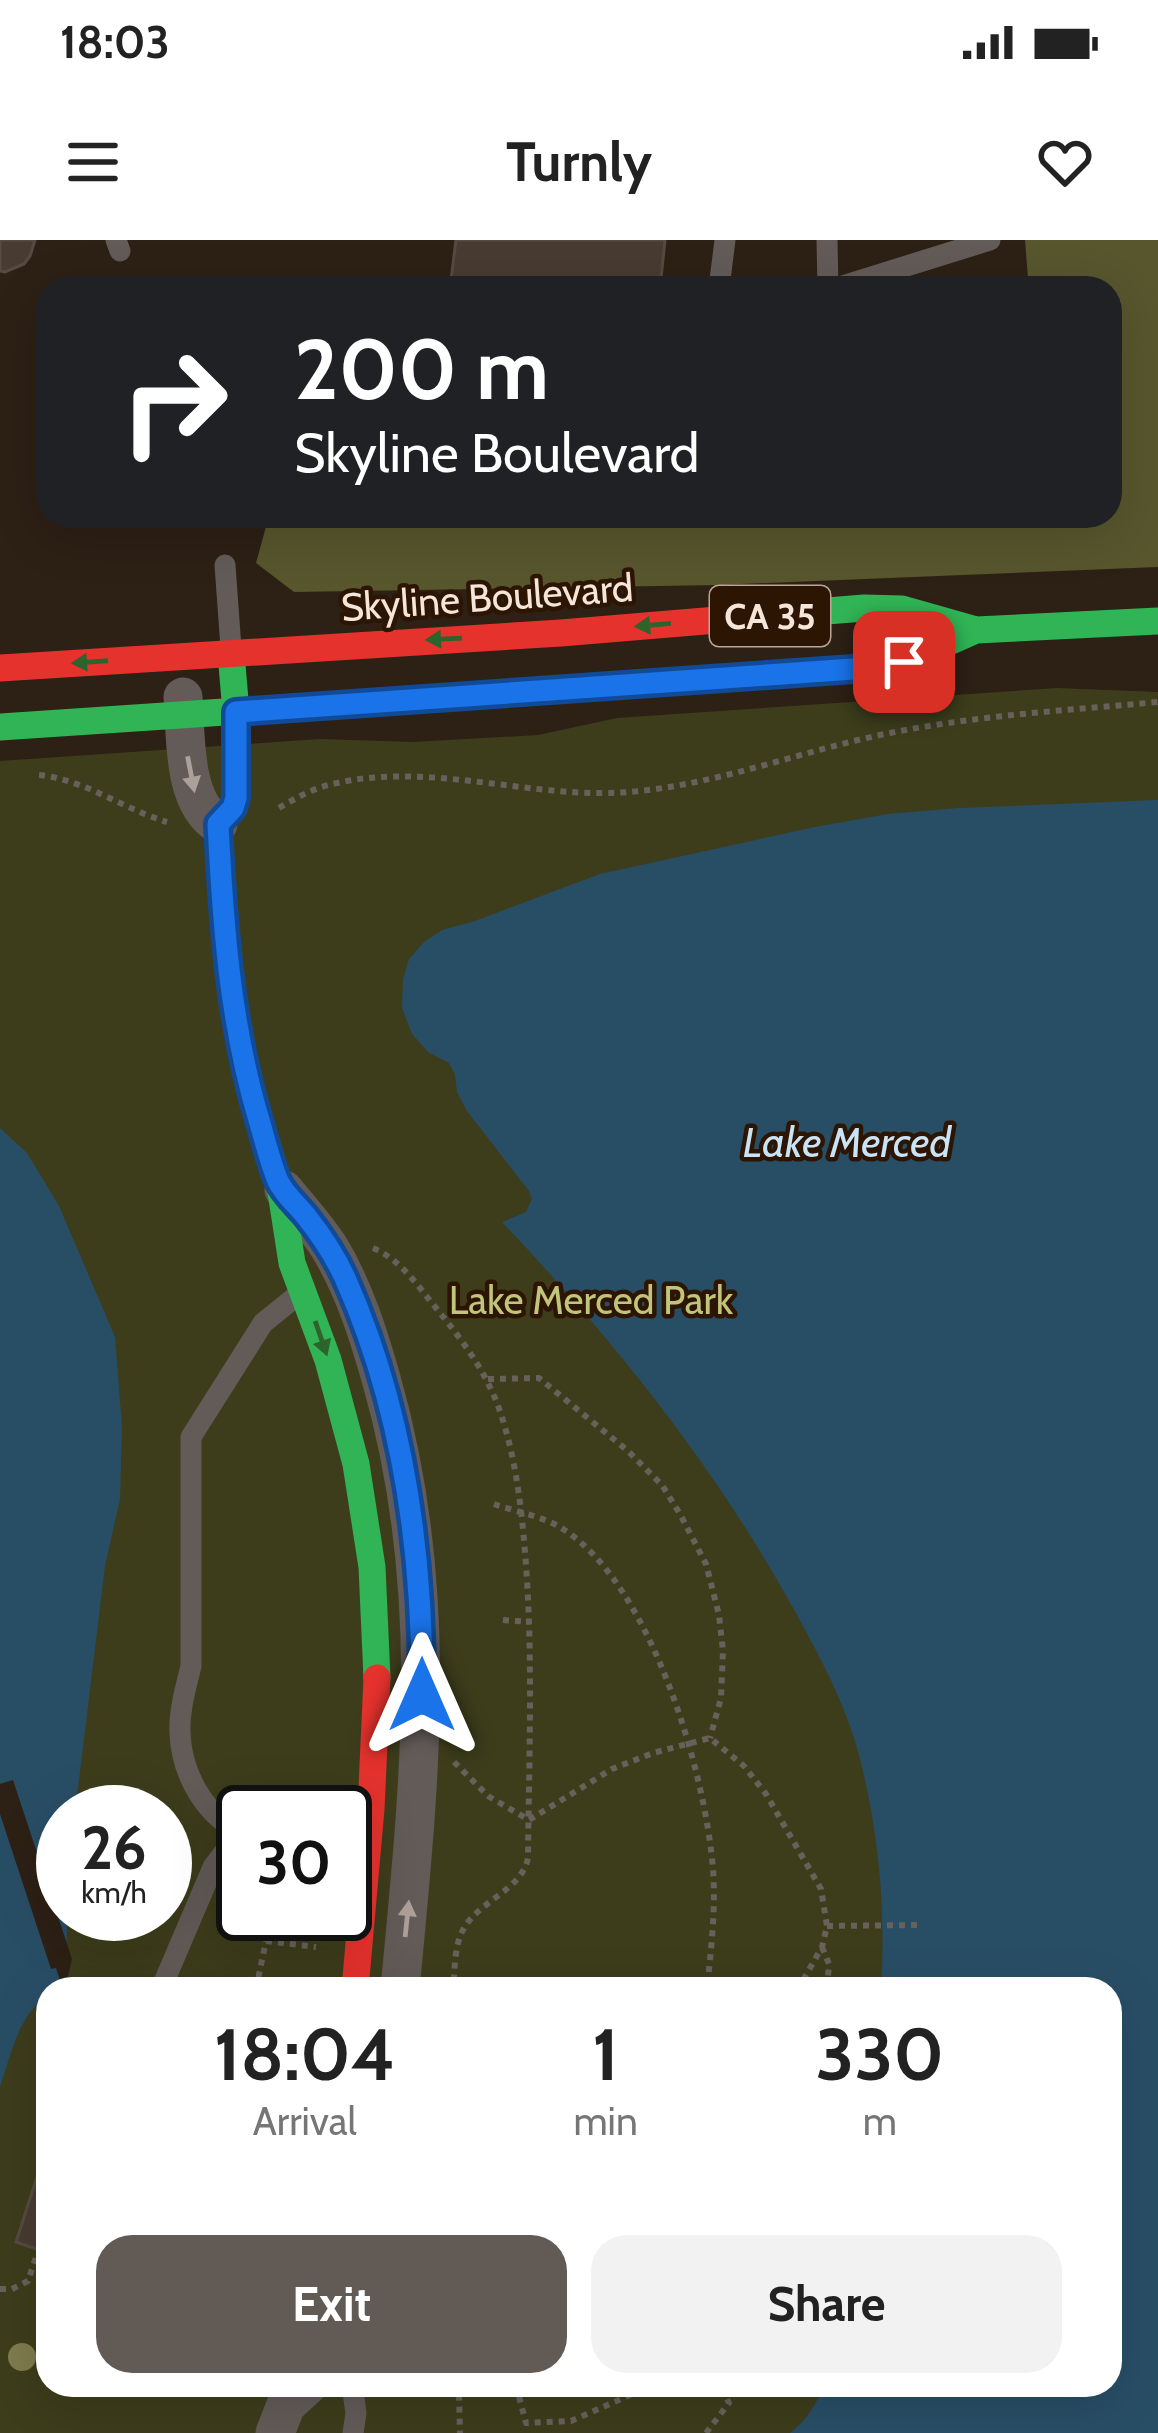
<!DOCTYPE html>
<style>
body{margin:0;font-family:Cabin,sans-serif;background:#f2f2f2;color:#222;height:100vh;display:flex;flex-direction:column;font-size:45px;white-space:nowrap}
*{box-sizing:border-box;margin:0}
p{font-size:39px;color:#767676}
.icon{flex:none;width:66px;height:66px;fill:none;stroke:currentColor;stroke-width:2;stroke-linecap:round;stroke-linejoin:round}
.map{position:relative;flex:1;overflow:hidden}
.sheet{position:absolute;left:36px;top:1737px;width:1086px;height:420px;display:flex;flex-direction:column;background:#fff;border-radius:36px;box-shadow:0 12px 48px #0002}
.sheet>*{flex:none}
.banner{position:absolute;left:36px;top:36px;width:1086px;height:252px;border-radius:36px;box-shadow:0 12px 48px #0002;background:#202124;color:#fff;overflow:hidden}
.speed{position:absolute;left:36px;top:1545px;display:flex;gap:24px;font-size:60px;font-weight:700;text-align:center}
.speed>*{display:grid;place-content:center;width:156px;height:156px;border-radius:50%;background:#fff;box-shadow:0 12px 48px #0002;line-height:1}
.speed small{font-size:30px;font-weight:400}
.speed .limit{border:6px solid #111;border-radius:18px;background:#fff;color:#111}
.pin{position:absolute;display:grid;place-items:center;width:102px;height:102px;color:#fff;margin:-51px;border-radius:24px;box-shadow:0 6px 18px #0006}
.me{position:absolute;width:132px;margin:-66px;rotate:0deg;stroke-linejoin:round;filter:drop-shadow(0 0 9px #0008)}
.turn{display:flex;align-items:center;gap:42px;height:252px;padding:0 60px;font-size:54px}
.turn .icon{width:156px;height:156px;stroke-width:2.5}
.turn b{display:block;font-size:84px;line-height:102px}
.eta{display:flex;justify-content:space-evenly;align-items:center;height:204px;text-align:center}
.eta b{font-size:72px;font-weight:700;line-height:84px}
.button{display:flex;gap:24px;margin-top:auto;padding:24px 60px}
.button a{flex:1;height:138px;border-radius:36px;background:#625b55;color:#fff;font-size:48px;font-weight:700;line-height:138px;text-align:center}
.button a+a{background:#f2f2f2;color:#222}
.status{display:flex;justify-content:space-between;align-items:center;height:84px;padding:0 60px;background:#fff;direction:ltr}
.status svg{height:33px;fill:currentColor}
header{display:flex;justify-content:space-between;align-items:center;height:156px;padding:0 60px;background:#fff;font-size:54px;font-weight:700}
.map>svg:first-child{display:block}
.green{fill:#3d3d1c;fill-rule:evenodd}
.forest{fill:#57562d}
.water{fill:#284e66}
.pier{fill:#2d2015}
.building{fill:#483b31;stroke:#564a42;stroke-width:3}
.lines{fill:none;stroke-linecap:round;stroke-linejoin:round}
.path{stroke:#68605b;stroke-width:6;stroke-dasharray:6 6;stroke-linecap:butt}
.lane{stroke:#625b58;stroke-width:21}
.street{stroke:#625b58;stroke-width:39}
.fast{stroke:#30b455;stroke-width:27}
.jam{stroke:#e5322d;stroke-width:27}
.tree{fill:#7e7b4d}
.oneway{fill:#2e642c}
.oneway2{fill:#aca098}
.route-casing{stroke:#114b97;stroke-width:30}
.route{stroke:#1a73e8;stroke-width:21}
.labels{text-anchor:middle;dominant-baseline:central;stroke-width:9;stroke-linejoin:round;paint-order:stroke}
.shield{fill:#2d1503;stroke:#baa799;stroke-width:3}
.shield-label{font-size:36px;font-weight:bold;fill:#f6e5d9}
.street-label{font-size:39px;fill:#f6e5d9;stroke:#2d1503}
.park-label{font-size:39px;fill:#c1c57b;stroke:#2d1503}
.water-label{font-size:42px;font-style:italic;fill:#c9e4f7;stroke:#2d1503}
</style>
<div class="status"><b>18:03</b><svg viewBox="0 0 49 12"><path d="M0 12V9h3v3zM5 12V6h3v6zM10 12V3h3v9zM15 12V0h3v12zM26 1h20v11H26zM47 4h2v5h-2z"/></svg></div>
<header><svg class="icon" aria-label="menu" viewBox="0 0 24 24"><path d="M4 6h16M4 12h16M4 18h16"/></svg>Turnly<svg class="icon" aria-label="heart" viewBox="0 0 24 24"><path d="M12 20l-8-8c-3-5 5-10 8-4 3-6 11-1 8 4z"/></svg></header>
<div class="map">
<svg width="1158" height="2193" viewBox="0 0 1158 2193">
<rect width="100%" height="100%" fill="#2d2015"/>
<path class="green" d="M1057,448L1158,452V2193H0V521L320,499L413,502L538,495L617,478ZM63,1572H165V1674H63ZM243,1572H345V1674H243ZM48,1749H1110V2145H48Z"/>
<path class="forest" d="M1025,0H1158V327L718,345L294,352L256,323L269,276H1110V48H996L1028,38Z"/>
<path class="water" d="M1158,560V2193H790C807,2180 816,2164 825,2145H1110V1749H881C886,1670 879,1592 859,1515C845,1462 818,1413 792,1366C713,1224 613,1099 502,982L526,972L532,959L529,951L467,871L457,852L455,835L449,823L428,812L412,794L402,768L403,739L409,719L424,702L442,690L475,681L600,634L815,587L888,574L959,568Z
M0,888L27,913L59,966L115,1097L122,1187L120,1259L105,1326L77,1556L74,1572H63V1674H67C67,1701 68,1725 54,1749H48V1755C18,1775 11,1815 0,1847Z"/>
<path class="pier" d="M13,1540L72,1719L68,1736L62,1747L56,1728L51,1729L0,1574V1544Z"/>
<path class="building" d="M0,0H35L30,16L24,24L5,32L0,31Z
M456,0H665L660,48H450Z
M48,1903V2013L16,2002Z"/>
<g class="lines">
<path class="path" d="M39,535C86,540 123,569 167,582
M279,568C297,557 316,547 337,543C426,523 520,555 610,553C707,550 800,510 895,492C982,475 1070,470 1158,462
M373,1008C399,1019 415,1042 432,1063C458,1095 482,1125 497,1163C516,1214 522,1271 526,1325C533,1422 529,1520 528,1618C522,1650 478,1661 463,1690C454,1706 455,1731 453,1749
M488,1139L539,1138L628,1211L662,1245L680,1274L706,1324L719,1375L723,1411L721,1458L710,1498
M494,1264C516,1272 543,1276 563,1289C651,1345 705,1530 713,1629C716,1669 711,1709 707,1749
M503,1380L530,1382
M454,1522L488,1556L529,1580L612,1529L653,1513L710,1498L744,1526L766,1554L821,1649L827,1686L822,1707L798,1749
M827,1686L917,1685
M266,1701L316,1707
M822,1707L829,1724L827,1749
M256,1749L266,1701L268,1674
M0,2049H12L28,2041L36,2017L48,2021
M452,2145L459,2154L460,2193
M516,2145L526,2183L571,2181L653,2145
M706,2193L729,2163L720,2145"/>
<path class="lane" d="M116,0L120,11
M827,0L828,48
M719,48L725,0
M836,48L990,0
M225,325L231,408
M243,1593C205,1577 181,1533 180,1492C179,1470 186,1447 191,1426V1197L263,1083L299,1054
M161,1749L213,1627L240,1592
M352,2145L356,2173L353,2193"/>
<path class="street" d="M183,457C186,495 182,562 218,584
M284,950C299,968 316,987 329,1007C354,1048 369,1096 382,1142C441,1350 420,1538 400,1749
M275,2193L286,2165L308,2145"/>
<path class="fast" d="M729,379L864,368L902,369L976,390L1158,381
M232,425L236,472V558L234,568L218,584L225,698L236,782L249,843L281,952L292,1023L328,1120L356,1224L372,1327L377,1438
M0,487L868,429L904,422L976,390"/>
<path class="jam" d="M0,428L561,393L729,379
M355,1749L371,1569L377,1438"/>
</g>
<circle class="tree" cx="22" cy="2117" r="14"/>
<defs><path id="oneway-solid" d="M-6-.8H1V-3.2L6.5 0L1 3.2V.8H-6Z" transform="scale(3)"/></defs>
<g class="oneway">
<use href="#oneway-solid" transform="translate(653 385) rotate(175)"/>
<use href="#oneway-solid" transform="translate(444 399) rotate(177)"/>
<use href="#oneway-solid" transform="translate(90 422) rotate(176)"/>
<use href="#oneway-solid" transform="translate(321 1098) rotate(71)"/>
</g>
<g class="oneway2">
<use href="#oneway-solid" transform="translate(191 534) rotate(79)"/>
<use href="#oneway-solid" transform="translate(407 1679) rotate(-84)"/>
</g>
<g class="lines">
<defs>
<path id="route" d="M422,1455C423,1313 403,1168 345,1038C335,1016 321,995 306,976C297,965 284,954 278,941C270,922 265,900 259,880C230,783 223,685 218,584L233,568L236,558V472L868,428L904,422"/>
</defs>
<use href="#route" class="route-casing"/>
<use href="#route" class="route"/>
</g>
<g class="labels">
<rect class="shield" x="710" y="346" width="120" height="60" rx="9"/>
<g class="shield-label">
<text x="770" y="376">CA 35</text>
</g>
<g class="street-label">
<text transform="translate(487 357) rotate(-4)">Skyline Boulevard</text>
</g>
<g class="park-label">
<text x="591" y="1060">Lake Merced Park</text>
</g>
<g class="water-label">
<text x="847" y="902">Lake Merced</text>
</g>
</g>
</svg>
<div class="speed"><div>26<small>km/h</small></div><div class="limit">30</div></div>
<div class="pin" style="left:904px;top:422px;background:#d93025"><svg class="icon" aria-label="arrive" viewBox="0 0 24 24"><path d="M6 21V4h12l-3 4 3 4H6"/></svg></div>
<svg class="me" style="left:422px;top:1455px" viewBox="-20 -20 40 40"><path d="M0-17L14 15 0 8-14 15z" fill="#1a73e8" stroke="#fff" stroke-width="4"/></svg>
<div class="banner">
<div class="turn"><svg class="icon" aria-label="right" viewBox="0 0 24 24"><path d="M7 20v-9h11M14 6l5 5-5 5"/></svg><div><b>200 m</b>Skyline Boulevard</div></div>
</div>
<section class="sheet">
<div class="eta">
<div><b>18:04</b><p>Arrival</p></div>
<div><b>1</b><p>min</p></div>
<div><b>330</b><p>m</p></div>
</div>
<div class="button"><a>Exit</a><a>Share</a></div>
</section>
</div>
